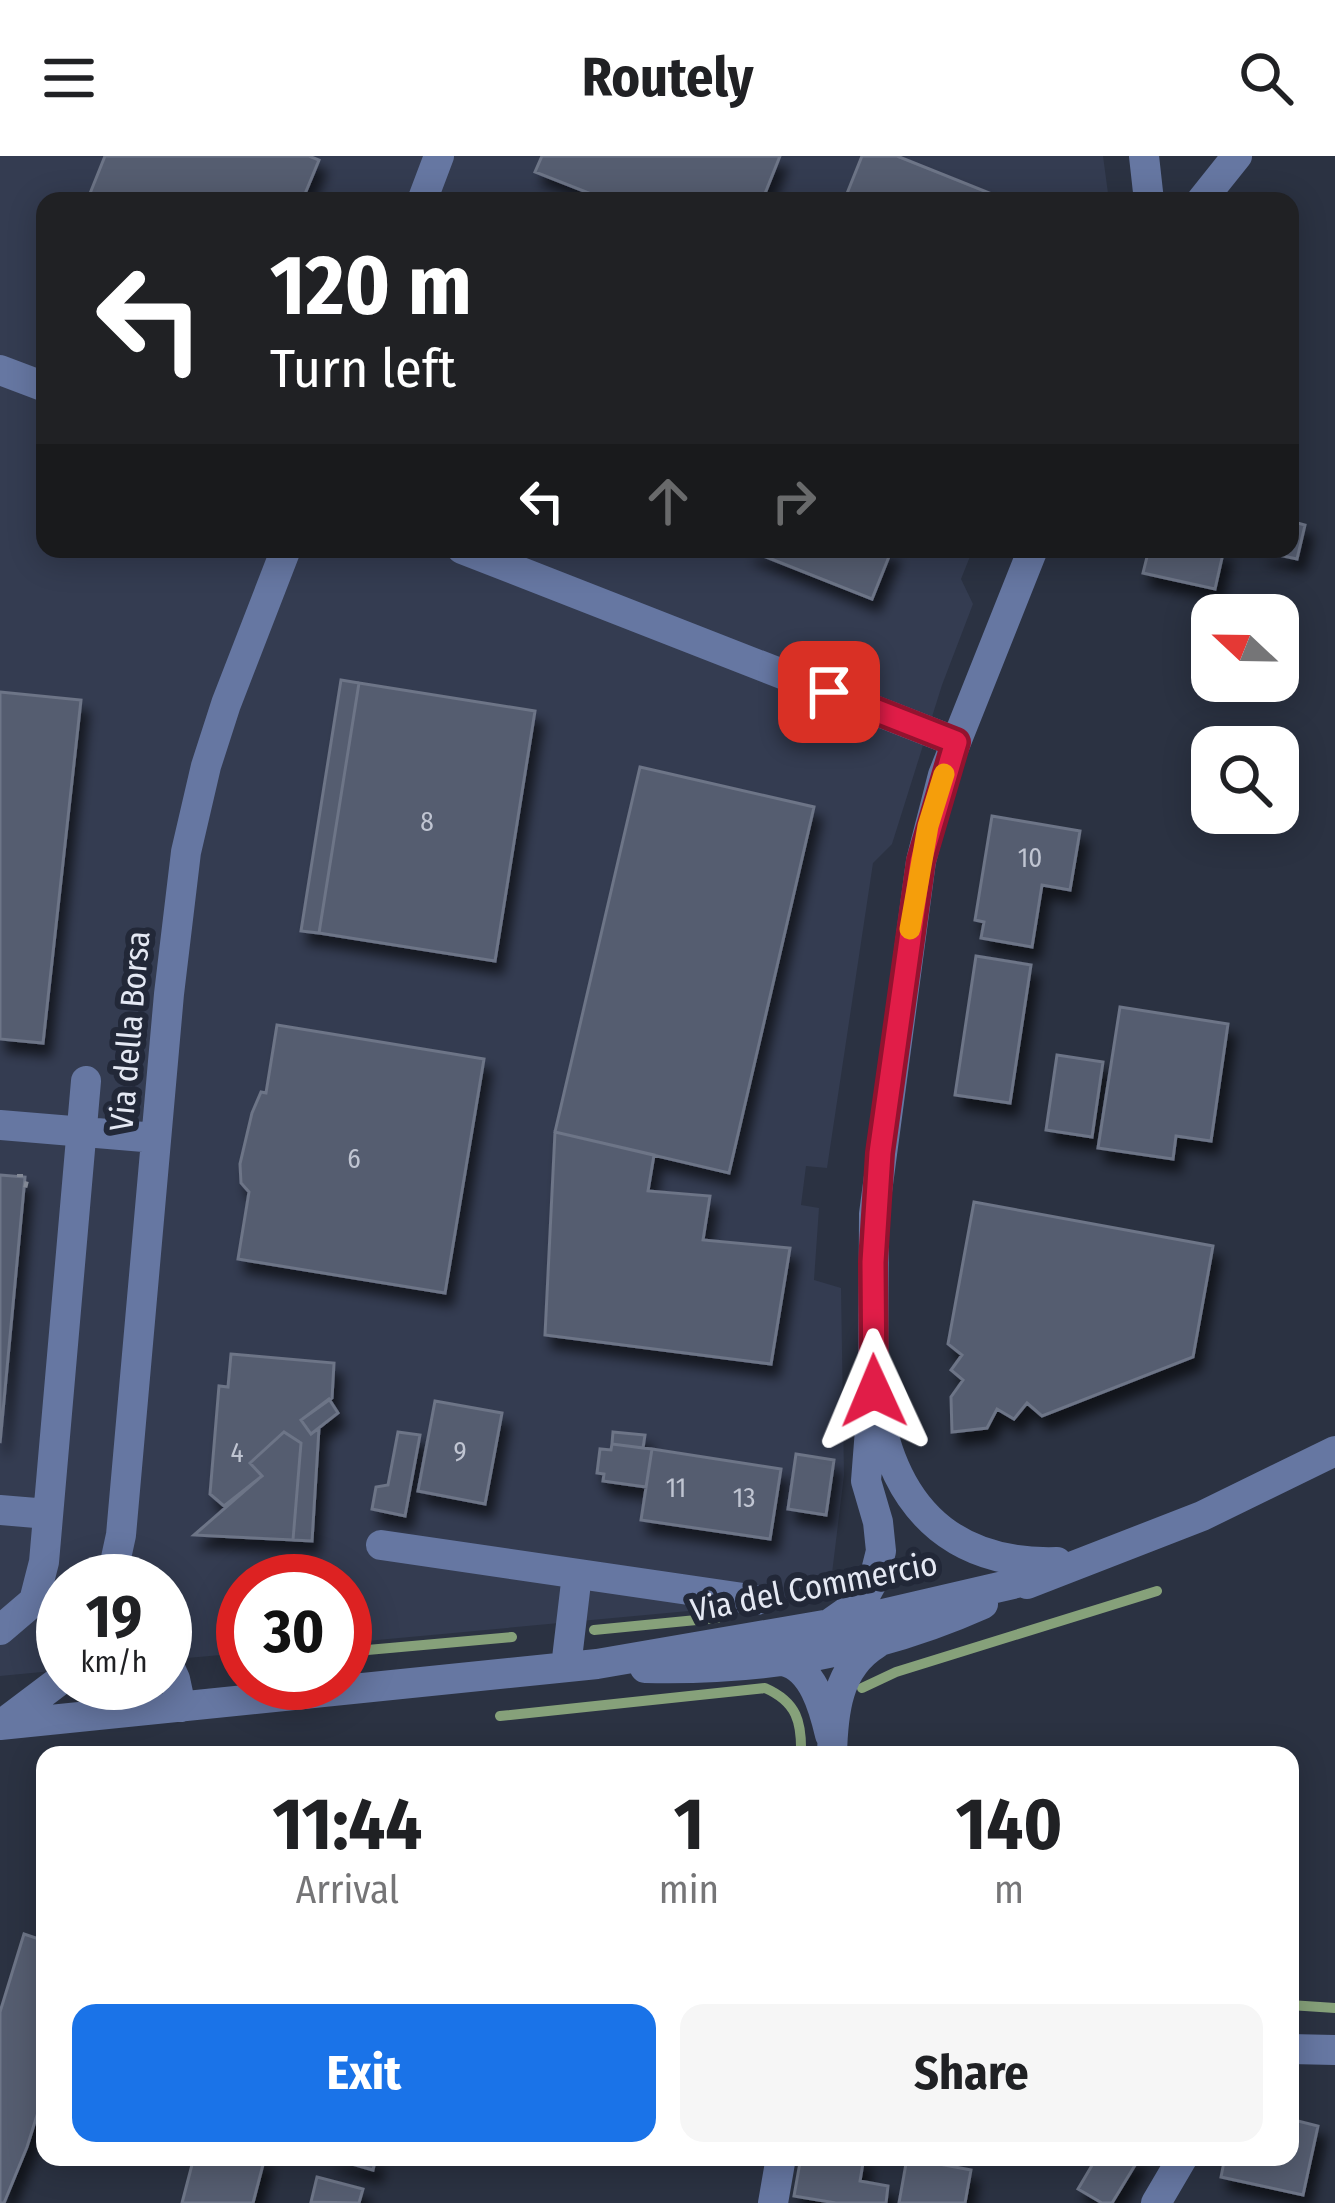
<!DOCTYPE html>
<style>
body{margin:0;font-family:"Fira Sans Condensed",sans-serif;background:#f6f6f6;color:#202124;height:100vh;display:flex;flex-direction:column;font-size:45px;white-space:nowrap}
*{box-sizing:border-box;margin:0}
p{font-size:39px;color:#757577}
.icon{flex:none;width:66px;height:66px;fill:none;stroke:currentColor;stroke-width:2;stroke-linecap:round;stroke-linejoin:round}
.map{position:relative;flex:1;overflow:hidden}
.details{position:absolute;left:36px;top:1590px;width:1263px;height:420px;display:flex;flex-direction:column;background:#fff;border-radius:24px;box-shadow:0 6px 30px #0003}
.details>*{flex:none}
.top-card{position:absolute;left:36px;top:36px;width:1263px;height:366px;border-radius:24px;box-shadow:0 6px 30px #0003;background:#202124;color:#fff;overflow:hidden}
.needle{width:78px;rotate:292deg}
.tools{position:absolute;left:1191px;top:438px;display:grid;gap:24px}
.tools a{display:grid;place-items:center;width:108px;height:108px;border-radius:24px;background:#fff;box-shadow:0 6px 30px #0003;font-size:60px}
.speed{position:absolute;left:36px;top:1398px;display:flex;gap:24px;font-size:60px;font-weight:700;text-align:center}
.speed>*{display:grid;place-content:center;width:156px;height:156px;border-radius:50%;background:#fff;box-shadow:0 6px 30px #0003;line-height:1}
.speed small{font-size:30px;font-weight:400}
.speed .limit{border:18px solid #d22;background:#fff;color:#111}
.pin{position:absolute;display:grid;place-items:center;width:102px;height:102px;color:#fff;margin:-51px;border-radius:24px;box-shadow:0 6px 18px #0006}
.me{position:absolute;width:132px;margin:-66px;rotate:359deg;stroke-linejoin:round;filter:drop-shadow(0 0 9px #0008)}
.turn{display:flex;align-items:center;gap:42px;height:252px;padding:0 36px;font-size:54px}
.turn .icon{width:156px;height:156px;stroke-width:2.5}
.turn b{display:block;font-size:84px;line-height:102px}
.lanes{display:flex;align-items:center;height:114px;padding:0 36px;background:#0003;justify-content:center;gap:60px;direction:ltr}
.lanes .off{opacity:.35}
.eta{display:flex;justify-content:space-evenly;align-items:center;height:204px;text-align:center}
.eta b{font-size:72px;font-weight:700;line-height:84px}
.action{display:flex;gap:24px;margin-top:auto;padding:24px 36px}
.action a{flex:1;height:138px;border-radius:24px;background:#1a73e8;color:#fff;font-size:48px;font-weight:700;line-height:138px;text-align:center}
.action a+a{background:#f6f6f6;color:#202124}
header{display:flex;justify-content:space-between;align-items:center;height:156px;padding:0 36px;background:#fff;font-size:54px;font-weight:700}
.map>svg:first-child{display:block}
.built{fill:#343c51}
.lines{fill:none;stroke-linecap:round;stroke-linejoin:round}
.stream{stroke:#86a17a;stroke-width:10}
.building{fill:#555d6f;stroke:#6d7487;stroke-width:3;filter:url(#shadow)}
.path{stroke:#828895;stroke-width:6;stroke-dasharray:6 6;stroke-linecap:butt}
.minor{stroke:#6677a2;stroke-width:30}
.route-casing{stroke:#92132f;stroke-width:30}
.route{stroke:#e11d48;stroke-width:21}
.slow{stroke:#f59e0b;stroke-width:21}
.labels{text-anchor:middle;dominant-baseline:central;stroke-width:12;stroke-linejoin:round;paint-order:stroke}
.number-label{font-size:27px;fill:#c0c5d2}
.street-label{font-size:33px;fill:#e4e8f3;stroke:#222838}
</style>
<header><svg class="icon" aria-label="menu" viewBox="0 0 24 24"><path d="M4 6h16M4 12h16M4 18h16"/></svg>Routely<svg class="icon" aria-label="search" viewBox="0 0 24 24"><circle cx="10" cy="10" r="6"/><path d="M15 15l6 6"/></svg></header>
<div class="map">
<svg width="1335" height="2047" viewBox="0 0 1335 2047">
<defs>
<filter id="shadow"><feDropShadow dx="7" dy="12" stdDeviation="6" flood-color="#0009"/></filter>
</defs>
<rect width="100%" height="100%" fill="#2b3242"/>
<path class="built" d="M0,0H1103L1109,45H45V393H973L961,423L973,448L942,529L892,688L873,707L827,1012L806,1010L801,1049L819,1052L814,1124L841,1132L844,1319L829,1442L345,1487V1425H243V1497L165,1504V1425H63V1514L0,1520Z"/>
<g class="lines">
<path class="stream" d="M594,1474L717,1462
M345,1496L512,1481
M862,1532L896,1516L1157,1435
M500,1560L765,1532C797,1546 802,1566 801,1599
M1290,1849L1335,1852"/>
</g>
<path class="building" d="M105,0H309L319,4L302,45H87Z
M542,0H780L762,45H609L535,16Z
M862,0H897L992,38L989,45H844Z
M1290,365L1305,369L1297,403L1260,395L1290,393Z
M746,393H892L872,443Z
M1149,393H1224L1215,433L1143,417Z
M341,524L359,527L319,777L301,775Z
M359,527L535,555L495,805L319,777Z
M0,536L81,544L43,887L0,883Z
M640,611L814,651L729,1017L555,976Z
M992,660L1080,675L1070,734L1042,729L1032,791L981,782L984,766L975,764Z
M976,800L1031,809L1010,947L955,939Z
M1120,851L1228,868L1211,985L1176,980L1173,1003L1098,992Z
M277,869L484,903L445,1137L238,1103L249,1036L241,1027L240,1008L252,957L261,936L266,937Z
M1057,899L1103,906L1092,981L1046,974Z
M555,976L654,999L648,1035L710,1040L703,1084L790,1092L771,1208L545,1179Z
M0,1019L25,1021L0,1287Z
M974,1046L1213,1090L1193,1201L1042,1260L1027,1247L1014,1263L997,1253L987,1272L952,1276L951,1241L963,1224L951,1214L962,1199L948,1188Z
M231,1198L334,1207L332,1242L301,1264L311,1278L319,1272L312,1385L293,1384L301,1287L284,1276L250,1307L262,1320L224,1350L210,1338L219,1230L228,1231Z
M329,1243L338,1257L311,1278L301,1264Z
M435,1245L502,1257L485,1348L418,1335Z
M284,1276L301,1287L293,1384L194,1379L262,1320L250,1307Z
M398,1276L420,1279L405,1360L372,1353L376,1331L388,1329Z
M613,1276L645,1279L643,1292L612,1288Z
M612,1288L652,1293L646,1331L603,1325L604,1318L597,1317L600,1293L611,1294Z
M652,1293L781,1313L770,1383L641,1364Z
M796,1298L834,1304L826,1359L788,1353Z
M24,1778L45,1785V1934L27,1991L4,2047H0V1856Z
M1290,1963L1318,1970L1303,2039L1221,2021L1225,2001H1290Z
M194,2001H265L253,2047H182Z
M328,2001H376L373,2014Z
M801,2001H864L860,2025L888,2030L886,2047H836L794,2040Z
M1097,2001H1140L1112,2047H1102L1078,2033Z
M907,2002L971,2014L965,2047H899Z
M317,2021L363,2033L359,2047L311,2046Z"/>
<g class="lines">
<path class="path" d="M20,1021V1018
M24,1028L28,1029"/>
<path class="minor" d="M1144,0L1149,45
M422,45L439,0
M1201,45L1237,0
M0,214L45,231
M462,393L956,586
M0,969L156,982
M880,1264C900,1359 960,1409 1057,1406
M0,1354L48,1358
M381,1389L757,1444
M111,1425L121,1379L169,838L186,696L206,610L226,548L286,393
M1027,1428L1202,1360L1335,1295
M832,1466L862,1445L874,1423L881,1395L878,1366L866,1325L873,1235L874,1058L921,705L943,619L1033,393
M0,1474L34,1445L44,1406L86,925
M165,1501L175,1523L181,1551
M783,1505C813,1511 824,1553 830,1579
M566,1511L577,1418
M645,1512C762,1515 876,1496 983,1448
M6,1565L63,1522
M0,1569L597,1508L865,1462L1043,1421
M832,1599C833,1557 837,1512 876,1488
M1290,1893L1335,1894
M773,2047L781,2001
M1156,2047L1183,2001"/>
</g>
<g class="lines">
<defs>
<path id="route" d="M829,536L956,586L921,705L880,997L873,1106L874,1235"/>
</defs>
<use href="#route" class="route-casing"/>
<use href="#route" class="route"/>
<path class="slow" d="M910,773L928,670L944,618"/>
</g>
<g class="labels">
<g class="number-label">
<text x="427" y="666">8</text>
<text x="1030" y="702">10</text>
<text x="354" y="1003">6</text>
<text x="460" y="1296">9</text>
<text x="237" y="1297">4</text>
<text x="676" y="1332">11</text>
<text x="744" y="1342">13</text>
</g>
<g class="street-label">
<text transform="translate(130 875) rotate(-85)">Via della Borsa</text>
<text transform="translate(814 1431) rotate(-11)">Via del Commercio</text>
</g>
</g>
</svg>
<div class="tools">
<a><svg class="needle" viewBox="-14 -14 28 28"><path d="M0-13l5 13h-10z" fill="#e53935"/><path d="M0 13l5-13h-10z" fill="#757577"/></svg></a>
<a><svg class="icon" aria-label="search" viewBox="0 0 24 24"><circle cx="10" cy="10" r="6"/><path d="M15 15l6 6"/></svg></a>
</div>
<div class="speed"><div>19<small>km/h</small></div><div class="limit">30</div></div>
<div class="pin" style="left:829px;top:536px;background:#d93025"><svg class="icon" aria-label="arrive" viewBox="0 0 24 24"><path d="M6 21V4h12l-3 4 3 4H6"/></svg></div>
<svg class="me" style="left:874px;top:1235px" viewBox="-20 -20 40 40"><path d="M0-17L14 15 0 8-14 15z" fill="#e11d48" stroke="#fff" stroke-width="4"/></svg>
<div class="top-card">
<div class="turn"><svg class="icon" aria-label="left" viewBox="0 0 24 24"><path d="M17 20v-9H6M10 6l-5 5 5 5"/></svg><div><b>120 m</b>Turn left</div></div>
<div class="lanes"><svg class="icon" aria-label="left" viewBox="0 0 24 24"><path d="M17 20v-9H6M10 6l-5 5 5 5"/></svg><svg class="icon off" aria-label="ahead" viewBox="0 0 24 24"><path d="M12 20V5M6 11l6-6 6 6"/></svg><svg class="icon off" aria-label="right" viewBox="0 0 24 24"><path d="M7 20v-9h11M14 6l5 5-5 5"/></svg></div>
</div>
<section class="details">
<div class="eta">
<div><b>11:44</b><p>Arrival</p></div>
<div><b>1</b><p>min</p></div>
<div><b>140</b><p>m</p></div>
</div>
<div class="action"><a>Exit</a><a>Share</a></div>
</section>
</div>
